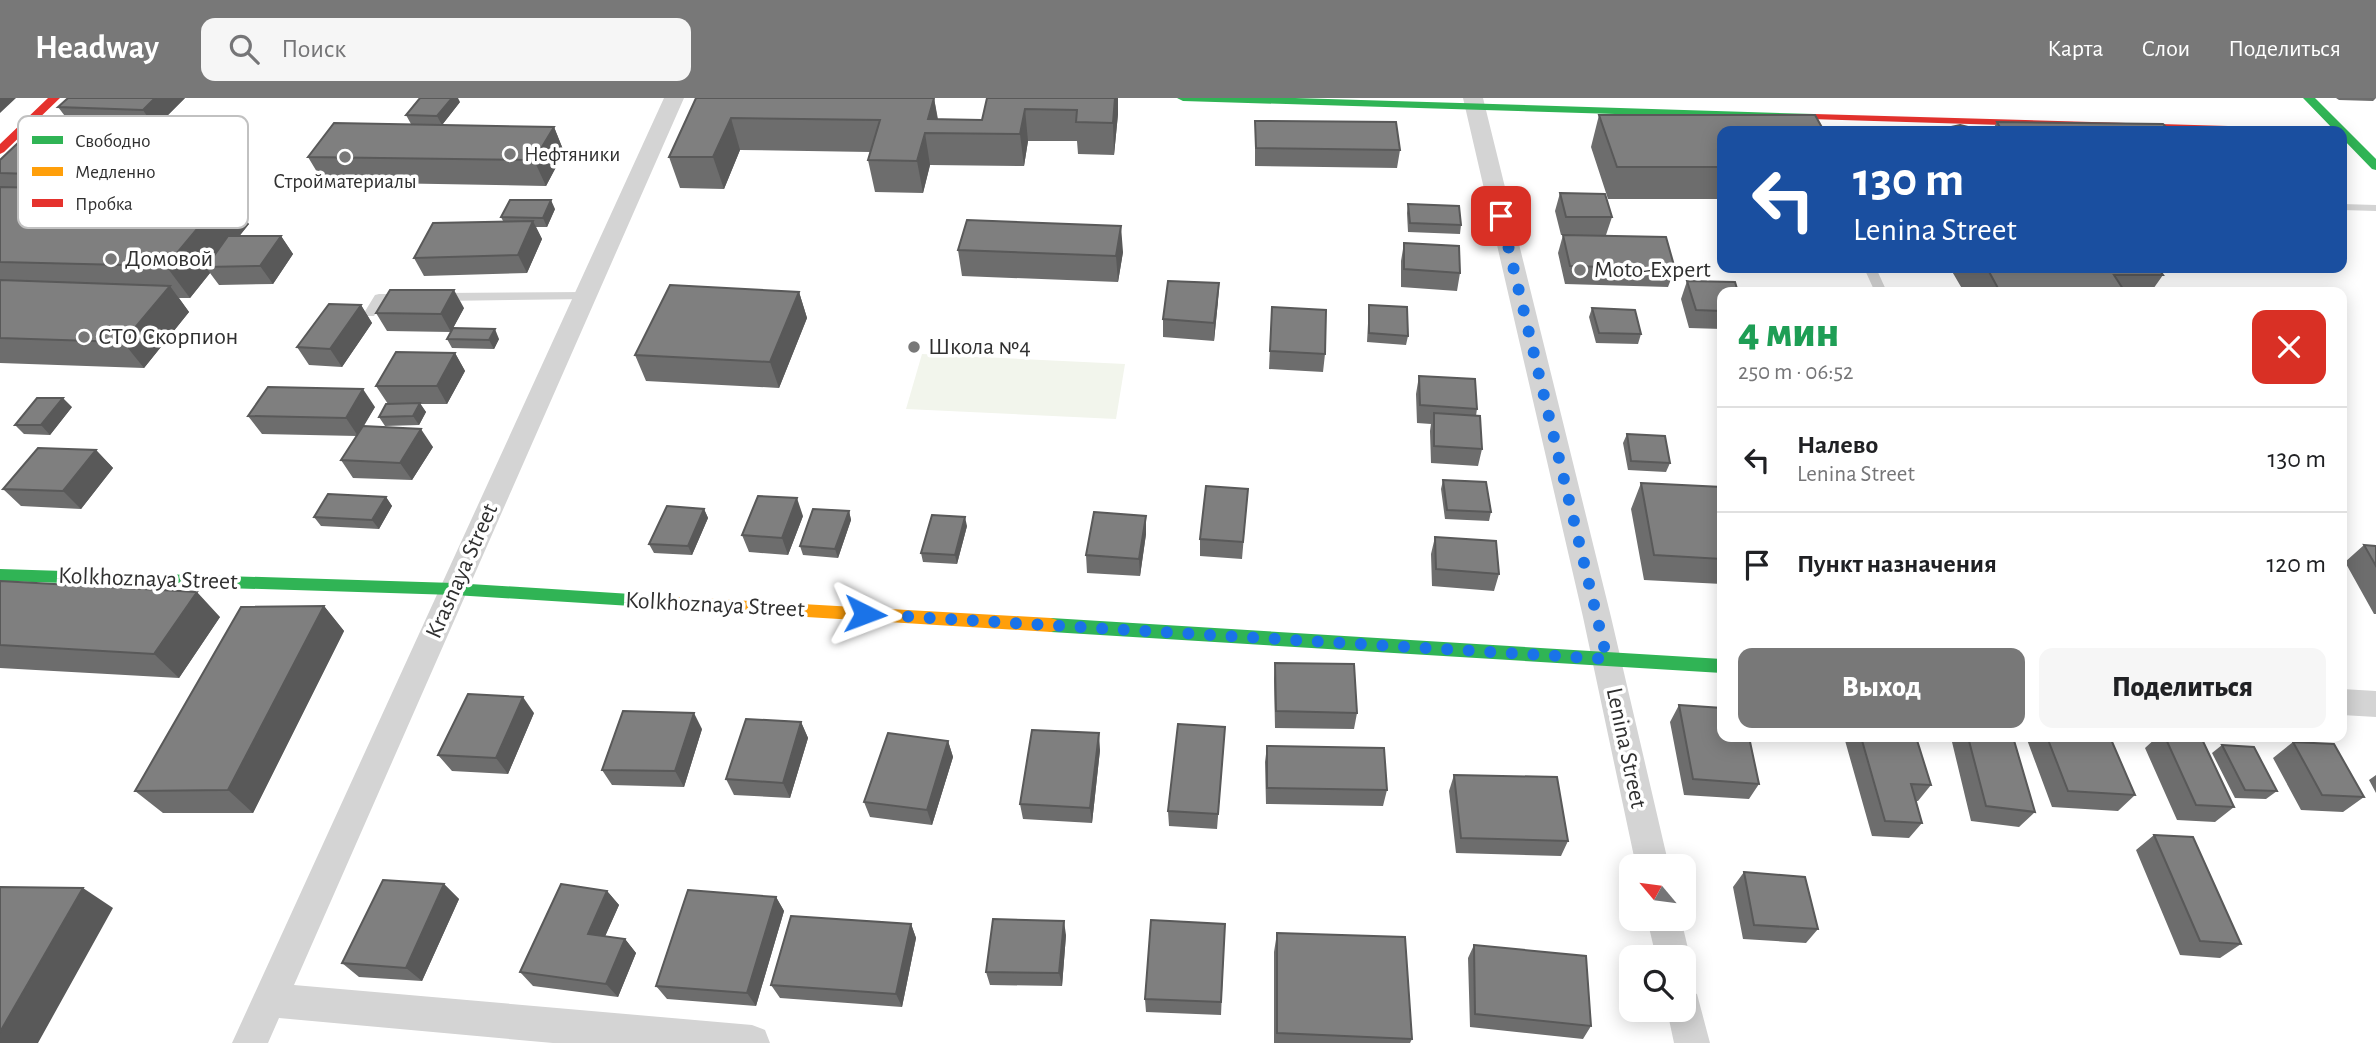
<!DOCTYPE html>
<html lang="ru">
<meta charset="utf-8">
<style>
body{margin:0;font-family:"Alegreya Sans",sans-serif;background:#f6f6f6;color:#202124;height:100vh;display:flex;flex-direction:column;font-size:26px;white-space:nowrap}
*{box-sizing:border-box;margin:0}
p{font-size:23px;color:#757577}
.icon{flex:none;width:38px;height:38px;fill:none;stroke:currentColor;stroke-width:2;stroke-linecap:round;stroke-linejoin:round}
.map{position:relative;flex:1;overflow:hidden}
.drawer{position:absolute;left:1717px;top:189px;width:630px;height:455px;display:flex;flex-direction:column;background:#fff;border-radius:14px;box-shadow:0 4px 18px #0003}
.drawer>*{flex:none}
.hud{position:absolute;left:1717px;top:28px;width:630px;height:147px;border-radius:14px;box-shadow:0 4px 18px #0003;background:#1a4fa0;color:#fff;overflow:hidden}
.needle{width:46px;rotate:299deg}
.buttons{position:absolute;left:1619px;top:756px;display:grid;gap:14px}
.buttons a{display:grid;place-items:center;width:77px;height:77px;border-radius:14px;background:#fff;box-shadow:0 4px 18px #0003;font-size:35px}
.pin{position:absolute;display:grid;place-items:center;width:60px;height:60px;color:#fff;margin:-30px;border-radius:14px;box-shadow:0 4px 10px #0006}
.me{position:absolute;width:77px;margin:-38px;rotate:93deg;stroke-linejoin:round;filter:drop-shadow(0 0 5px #0008)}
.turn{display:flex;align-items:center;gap:24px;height:147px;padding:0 21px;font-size:32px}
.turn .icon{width:91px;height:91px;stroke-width:2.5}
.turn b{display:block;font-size:49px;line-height:60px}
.round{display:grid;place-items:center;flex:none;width:74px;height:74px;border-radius:14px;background:#f6f6f6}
.headline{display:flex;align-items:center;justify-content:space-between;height:119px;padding:0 21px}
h1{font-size:42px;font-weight:800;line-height:52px;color:#1e9e55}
.button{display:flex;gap:14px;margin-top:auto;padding:14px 21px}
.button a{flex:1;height:80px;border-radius:14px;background:#787878;color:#fff;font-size:28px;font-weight:800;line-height:80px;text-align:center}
.button a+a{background:#f6f6f6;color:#202124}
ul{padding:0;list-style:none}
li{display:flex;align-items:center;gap:21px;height:105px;padding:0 21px;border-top:2px solid #e0e0e0}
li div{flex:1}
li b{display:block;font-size:26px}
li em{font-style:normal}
header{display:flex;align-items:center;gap:42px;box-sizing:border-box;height:98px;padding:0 35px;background:#787878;color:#fff}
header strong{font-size:33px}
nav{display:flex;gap:38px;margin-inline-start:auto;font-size:24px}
.search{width:490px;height:63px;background:#f6f6f6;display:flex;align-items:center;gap:18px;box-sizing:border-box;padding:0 24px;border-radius:14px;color:#757577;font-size:26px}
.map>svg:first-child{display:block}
.green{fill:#f2f5ec}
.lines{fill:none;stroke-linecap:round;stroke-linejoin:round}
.lane{fill:#d4d4d4;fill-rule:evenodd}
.street{fill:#d4d4d4;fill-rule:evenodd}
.fast{fill:#30b455;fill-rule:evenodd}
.slow{fill:#ff9f0a;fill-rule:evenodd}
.jam{fill:#e5322d;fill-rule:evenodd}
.wall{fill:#6d6d6d}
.shaded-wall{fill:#595959}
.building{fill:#7f7f7f;stroke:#595959;stroke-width:2}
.route{stroke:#1a73e8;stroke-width:12;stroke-dasharray:0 21.6}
.poi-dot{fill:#787878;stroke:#fff;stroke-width:2.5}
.labels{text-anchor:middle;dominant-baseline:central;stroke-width:7;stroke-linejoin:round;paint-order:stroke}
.far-poi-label{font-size:21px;fill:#303030;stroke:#fff;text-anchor:start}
.poi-label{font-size:24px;fill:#303030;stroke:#fff;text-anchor:start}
.street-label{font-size:24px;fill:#303030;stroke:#fff}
.key{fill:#fff;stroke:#c1c1c1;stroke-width:2}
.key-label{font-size:19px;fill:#303030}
</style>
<header>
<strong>Headway</strong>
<div class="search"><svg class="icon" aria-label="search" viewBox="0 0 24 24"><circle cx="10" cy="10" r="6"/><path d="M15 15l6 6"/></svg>Поиск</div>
<nav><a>Карта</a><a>Слои</a><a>Поделиться</a></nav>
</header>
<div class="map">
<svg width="2376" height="945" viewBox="0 0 2376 945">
<rect width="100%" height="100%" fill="#fff"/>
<path class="green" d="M922,256L1125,266L1116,321L906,311Z"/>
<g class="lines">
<path class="lane" d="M2342,106L2376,107V113L2342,112Z
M1864,170H1876L1887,194H1875Z
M588,194L592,195V201L442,203L436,199L442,195Z
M379,196H404L410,200L404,204H383L374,218H366L364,215L375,197Z"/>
<path class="street" d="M664,0H684L294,887L752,927L765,932L770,945H553L279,920L268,945H232Z
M1463,0H1483L1611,519L1669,768H1636L1583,519Z
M2342,591L2376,593V619L2342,617Z
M1647,821H1681L1690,859L1685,871L1684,859H1656Z
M1684,891L1697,896L1710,945H1674L1667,912H1684Z"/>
<path class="fast" d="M1177,0H1295L1814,16L1820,19L1814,22L1183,3Z
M2303,0H2315L2376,61V72L2372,71L2342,40V33H2335Z
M0,471L454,485L679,499L685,500L687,505L685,510L679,511L454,497L0,483Z
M1051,520L1722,561V575L1051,534L1045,532L1043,527L1045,522Z"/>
<path class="slow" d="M679,499L1051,520L1057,522L1059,527L1057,532L1051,534L679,511L673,510L671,505L673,500Z"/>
<path class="jam" d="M48,0H60L4,54L0,56V46Z
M1814,16L2300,30L2306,33H2189L1810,21L1808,19Z"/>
</g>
<path class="wall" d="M185,0L155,30L112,29L130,53L93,91L249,126L239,138H281L293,156L273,186L219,187L210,175L190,200H179L189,214L144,270L0,265V62L71,26L58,9Z
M696,0H934L938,21L982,22L987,0L1118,16L1114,57L1078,56L1077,43H1028L1024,68L930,67L923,95L875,94L868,62L870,54L740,52L724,91L680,90L669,59Z
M2336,0H2376L2373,3L2339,2Z
M460,4L442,27L554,29L564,54L546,88L323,84L308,59L411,26L406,17Z
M1599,17L1722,33V101H1608L1591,49Z
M1255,23L1400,52L1397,70L1255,68Z
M1997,24L2170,33H1992Z
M1560,95L1612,119L1606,137H1561L1555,113Z
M1408,106L1461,127L1460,136L1408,134L1407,115Z
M555,111L547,129H536L542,141L527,175L424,178L414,160L503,123L501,119Z
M1563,137L1675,171L1668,189L1565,186L1558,155Z
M1404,145L1460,175L1457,193L1401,189V163Z
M958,152L1123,154L1118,184L962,178Z
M1950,170H2158L2163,177L2151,194H1964Z
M1687,183L1722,194V231L1689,230L1681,201Z
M1219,185L1218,203L1214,243L1163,239V221Z
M799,194L807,220L779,290L646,283L635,257Z
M361,207L372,225L342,269L309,267L297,249Z
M1369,207L1408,238L1406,247L1367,244Z
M1272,209L1325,256L1323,274L1269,271Z
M464,210L453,230L499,241L494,251L452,250L447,241L451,234L387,233L376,215Z
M1592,210L1641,236L1638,246L1596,245L1589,219Z
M455,255L465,273L447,306H420L426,314L419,327L385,328L379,319L388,306L376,288Z
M1419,278L1477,311L1476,318L1482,351L1478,368L1431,365L1430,333L1431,326L1417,325L1416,296Z
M72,309L50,337L24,336L15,327Z
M375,309L363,328L433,349L412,382L353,380L341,362L357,338L262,336L248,318Z
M1627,336L1670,365L1666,374L1628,372L1623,345Z
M96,352L113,370L81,411L21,408L3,391Z
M1443,382L1491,414L1489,423L1445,421L1441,391Z
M1641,385L1722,389V486L1644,482L1631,411Z
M1248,391L1242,461L1200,458V441Z
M386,399L392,408L379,431L321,428L314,419Z
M704,411L708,420L692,457L654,455L649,446Z
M849,413L851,422L838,460L803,457L800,448Z
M803,418L788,457L749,454L742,437Z
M1146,418V436L1140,478L1087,475L1086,457Z
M967,428L957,466L923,464L921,455Z
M1435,439L1499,476L1494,493L1432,488L1431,456Z
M2364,447L2376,448V516H2374L2345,464Z
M0,483L220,519L179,580L0,570Z
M324,508L344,533L253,715H163L135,693Z
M1275,565L1357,615L1354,631L1275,630L1274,581Z
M1679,607L1759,686L1749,701L1684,697L1670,624Z
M534,615L508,676L452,673L438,657Z
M801,624L808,640L790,700L734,697L726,681Z
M702,631L684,689L612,687L602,672Z
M1844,639H1916L1931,687L1918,703H1916L1922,725L1909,740L1872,738Z
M1956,639H2013L2035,714L2019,729L1971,723L1952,644Z
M2026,639H2110L2135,697L2118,713L2052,709Z
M2157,639H2201L2234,709L2215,724L2177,722L2145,650Z
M948,643L953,659L932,727L870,719L864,704Z
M2293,644L2364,699L2343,714L2301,712L2273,660Z
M1224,645L1217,731L1169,728L1168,713Z
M2222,647L2277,693L2266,701L2235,700L2212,655Z
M1267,648L1387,692L1383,708L1266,706L1265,664Z
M1100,652L1092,725L1023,721L1020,706Z
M1454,677L1568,743L1561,758L1456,755L1449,693Z
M2376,677V695L2369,682Z
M2154,737L2241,846L2220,860L2180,857L2136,752Z
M1744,774L1818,831L1806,845L1743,841L1733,789Z
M444,786L459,801L422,883L359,879L342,865Z
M607,793L619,807L605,838L625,841L636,855L618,899L533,888L520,874Z
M776,799L784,813L756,908L667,901L656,888Z
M911,826L916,840L902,909L780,900L771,887Z
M1225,826L1221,917L1146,914L1145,901Z
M1277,835L1412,941L1410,945H1274V854Z
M1066,837L1062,888L990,887L986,874Z
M1474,847L1591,928L1583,941L1470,929L1468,860Z"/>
<path class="shaded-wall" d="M0,0H16L0,15Z
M155,0H185L155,30L143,12Z
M452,0H458L460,4L442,27L437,18Z
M934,0L939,31L928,21Z
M1115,0H1118V16L1114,57L1113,25Z
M1025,11L1028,43L1024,68L1020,36Z
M731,20L740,52L724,91L713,59Z
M112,28L130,53L81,103L62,77Z
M554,29L564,54L546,88L534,62Z
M925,35L930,67L923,95L917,63Z
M228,94L249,126L215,169H206L210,175L190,200L166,168Z
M551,102L555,111L547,129L543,120Z
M533,123L542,141L527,175L518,157Z
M1121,128L1123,154L1118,184L1116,158Z
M281,138L293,156L273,186L260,168Z
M1219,185L1218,203L1214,243V225Z
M170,188L189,214L144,270L123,244Z
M454,192L464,210L451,234L441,216Z
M799,194L807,220L779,290L770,264Z
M361,207L372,225L342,269L330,251Z
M495,231L499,241L494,251L489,242Z
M455,255L465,273L447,306L437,288Z
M363,291L375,309L358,338L346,320Z
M63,300L72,309L50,337L41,327Z
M420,305L426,314L419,327L413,318Z
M421,331L433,349L412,382L400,365Z
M96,352L113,370L81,411L63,393Z
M386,399L392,408L379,431L372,422Z
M797,400L803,418L788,457L782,440Z
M704,411L708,420L692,457L688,448Z
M849,413L851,422L838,460L835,451Z
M1146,418V436L1140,478L1139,461Z
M965,419L967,428L957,466L955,457Z
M197,494L220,519L179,580L154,556Z
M324,508L344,533L253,715L228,692Z
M523,599L534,615L508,676L496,660Z
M694,615L702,631L684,689L675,673Z
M801,624L808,640L790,700L783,685Z
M1099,635L1100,652L1092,725L1090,710Z
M948,643L953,659L932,727L927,712Z
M444,786L459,801L422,883L406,870Z
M83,790L113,810L38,945H0V934Z
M607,793L619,807L600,850L588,836Z
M776,799L784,813L756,908L747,895Z
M1064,823L1066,837L1062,888L1059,875Z
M911,826L916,840L902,909L896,896Z
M625,841L636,855L618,899L606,886Z"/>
<path class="building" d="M68,0H155L143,12L58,9Z
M420,0H452L437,18L406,17Z
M696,0H934L928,21L982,22L987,0H1115L1113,25L1076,24L1077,12L1025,11L1020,36L925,35L917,63L868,62L880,22L731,20L713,59H669Z
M1599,17H1815L1824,33H1722V69H1617Z
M1255,23L1396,24L1400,52L1256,50Z
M1997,24L2163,26L2170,33H2002Z
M39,25L112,28L62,77L0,75V62Z
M334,25L554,29L534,62L308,59Z
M1960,27L1984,33H1933Z
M0,89L228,94L166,168L0,164Z
M1560,95L1605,96L1612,119H1566Z
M510,102H551L543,120L501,119Z
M1408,106L1459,108L1461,127L1410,125Z
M967,122L1121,128L1116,158L958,152Z
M533,123L518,157L414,160L433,125Z
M1563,137L1666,139L1675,171L1570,168Z
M228,138H281L260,168L206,169Z
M1404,145L1459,148L1460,175L1404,171Z
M1987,170H2158L2163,177H2114L2125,194H2000Z
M0,182L170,188L123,244L0,240Z
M1168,183L1219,185L1214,225L1163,221Z
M1687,183L1735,184L1738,194H1722V213L1696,212Z
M670,187L799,194L770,264L635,257Z
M390,192H454L441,216L376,215Z
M329,206L361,207L330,251L297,249Z
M1369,207L1407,209L1408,238L1369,235Z
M1272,209L1326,212L1325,256L1270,253Z
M1592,210L1635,212L1641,236L1599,235Z
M453,230L495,231L489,242L447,241Z
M396,254L455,255L437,288H376Z
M1419,278L1475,281L1477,311L1420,307Z
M268,289L363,291L346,320L248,318Z
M37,300H63L41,327H15Z
M420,305L413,318L379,319L386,306Z
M1434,315L1480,318L1482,351L1434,348Z
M363,328L421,331L400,365L341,362Z
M1627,336L1665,338L1670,365L1631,363Z
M38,350L96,352L63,393L3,391Z
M1443,382L1486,384L1491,414L1447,412Z
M1641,385L1722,389V461L1654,457Z
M1206,388L1248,391L1243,444L1200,441Z
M328,396L386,399L372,422L314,419Z
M758,398L797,400L782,440L742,437Z
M667,408L704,411L688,448L649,446Z
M813,411L849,413L835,451L800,448Z
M1094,414L1146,418L1139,461L1086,457Z
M932,417L965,419L955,457L921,455Z
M1435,439L1496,443L1499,476L1436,471Z
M2364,447L2376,448V468Z
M0,483L197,494L154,556L0,547Z
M324,508L228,692L135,693L241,509Z
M1275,565L1354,566L1357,615L1276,613Z
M468,596L523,599L496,660L438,657Z
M1679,607L1722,610V639H1749L1759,686L1693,681Z
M623,613L694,615L675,673L602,672Z
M746,621L801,624L783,685L726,681Z
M1178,626L1225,629L1218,716L1168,713Z
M1032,632L1099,635L1090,710L1020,706Z
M888,635L948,643L927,712L864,704Z
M1861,639H1916L1931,687L1911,686L1922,725L1885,723Z
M1968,639H2013L2035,714L1986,708Z
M2047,639H2110L2135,697L2068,693Z
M2165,639H2201L2234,709L2196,707Z
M2293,644L2334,646L2364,699L2322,697Z
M2222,647L2254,649L2277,693L2245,692Z
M1267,648L1384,650L1387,692L1267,690Z
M1454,677L1557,679L1568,743L1461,740Z
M2154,737L2193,739L2241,846L2200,843Z
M1744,774L1805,779L1818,831L1754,827Z
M383,782L444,786L406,870L342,865Z
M561,786L607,793L588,836L625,841L606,886L520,874Z
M0,789L83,790L0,934Z
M688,792L776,799L747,895L656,888Z
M791,818L911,826L896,896L771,887Z
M993,821L1064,823L1059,875L986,874Z
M1151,822L1225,826L1221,904L1145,901Z
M1277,835L1405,839L1412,941L1277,935Z
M1474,847L1586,858L1591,928L1475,916Z"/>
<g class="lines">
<path class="route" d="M865,516L1607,561L1501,118"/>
</g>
<g class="poi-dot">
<circle cx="510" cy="56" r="7"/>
<circle cx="345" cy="59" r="7"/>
<circle cx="111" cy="161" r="7"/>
<circle cx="1580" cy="172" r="7"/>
<circle cx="84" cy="239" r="7"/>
<circle cx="914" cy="249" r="7"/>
</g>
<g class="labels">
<g class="far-poi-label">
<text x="524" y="56">Нефтяники</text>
<text x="345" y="83" text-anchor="middle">Стройматериалы</text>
</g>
<g class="poi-label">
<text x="125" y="161">Домовой</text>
<text x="1594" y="172">Moto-Expert</text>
<text x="98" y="239">СТО Скорпион</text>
<text x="928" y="249">Школа №4</text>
</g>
<g class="street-label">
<text transform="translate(462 473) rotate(-66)">Krasnaya Street</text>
<text transform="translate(148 481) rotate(2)">Kolkhoznaya Street</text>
<text transform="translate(715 507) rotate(3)">Kolkhoznaya Street</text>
<text transform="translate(1626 650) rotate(78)">Lenina Street</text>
</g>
</g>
<rect x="18" y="18" width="230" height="112" rx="10" class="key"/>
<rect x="32" y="38" width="31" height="8" fill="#30b455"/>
<rect x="32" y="69" width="31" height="9" fill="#ff9f0a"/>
<rect x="32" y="101" width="31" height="8" fill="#e5322d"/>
<g class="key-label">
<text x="75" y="49">Свободно</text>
<text x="75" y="80">Медленно</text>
<text x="75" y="112">Пробка</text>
</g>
</svg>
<div class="buttons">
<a><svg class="needle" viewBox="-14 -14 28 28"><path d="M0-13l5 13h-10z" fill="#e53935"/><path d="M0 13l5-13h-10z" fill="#757577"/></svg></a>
<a><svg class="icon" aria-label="search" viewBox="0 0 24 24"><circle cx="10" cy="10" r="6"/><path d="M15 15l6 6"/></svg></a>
</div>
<div class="pin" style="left:1501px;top:118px;background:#d93025"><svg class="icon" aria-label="arrive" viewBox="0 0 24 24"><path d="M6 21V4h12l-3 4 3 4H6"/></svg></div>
<svg class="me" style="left:865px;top:516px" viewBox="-20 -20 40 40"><path d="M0-17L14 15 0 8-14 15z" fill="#1a73e8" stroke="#fff" stroke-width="4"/></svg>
<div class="hud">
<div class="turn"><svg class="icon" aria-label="left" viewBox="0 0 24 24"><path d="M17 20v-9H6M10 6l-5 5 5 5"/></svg><div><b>130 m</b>Lenina Street</div></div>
</div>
<section class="drawer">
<div class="headline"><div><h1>4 мин</h1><p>250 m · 06:52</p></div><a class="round" style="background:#d93025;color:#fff"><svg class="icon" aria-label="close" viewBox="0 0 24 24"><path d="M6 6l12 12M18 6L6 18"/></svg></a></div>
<ul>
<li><svg class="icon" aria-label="left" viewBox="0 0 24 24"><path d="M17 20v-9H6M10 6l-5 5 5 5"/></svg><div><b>Налево</b><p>Lenina Street</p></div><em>130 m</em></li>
<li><svg class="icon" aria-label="arrive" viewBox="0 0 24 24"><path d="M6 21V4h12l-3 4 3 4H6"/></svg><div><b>Пункт назначения</b></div><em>120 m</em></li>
</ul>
<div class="button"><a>Выход</a><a>Поделиться</a></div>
</section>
</div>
